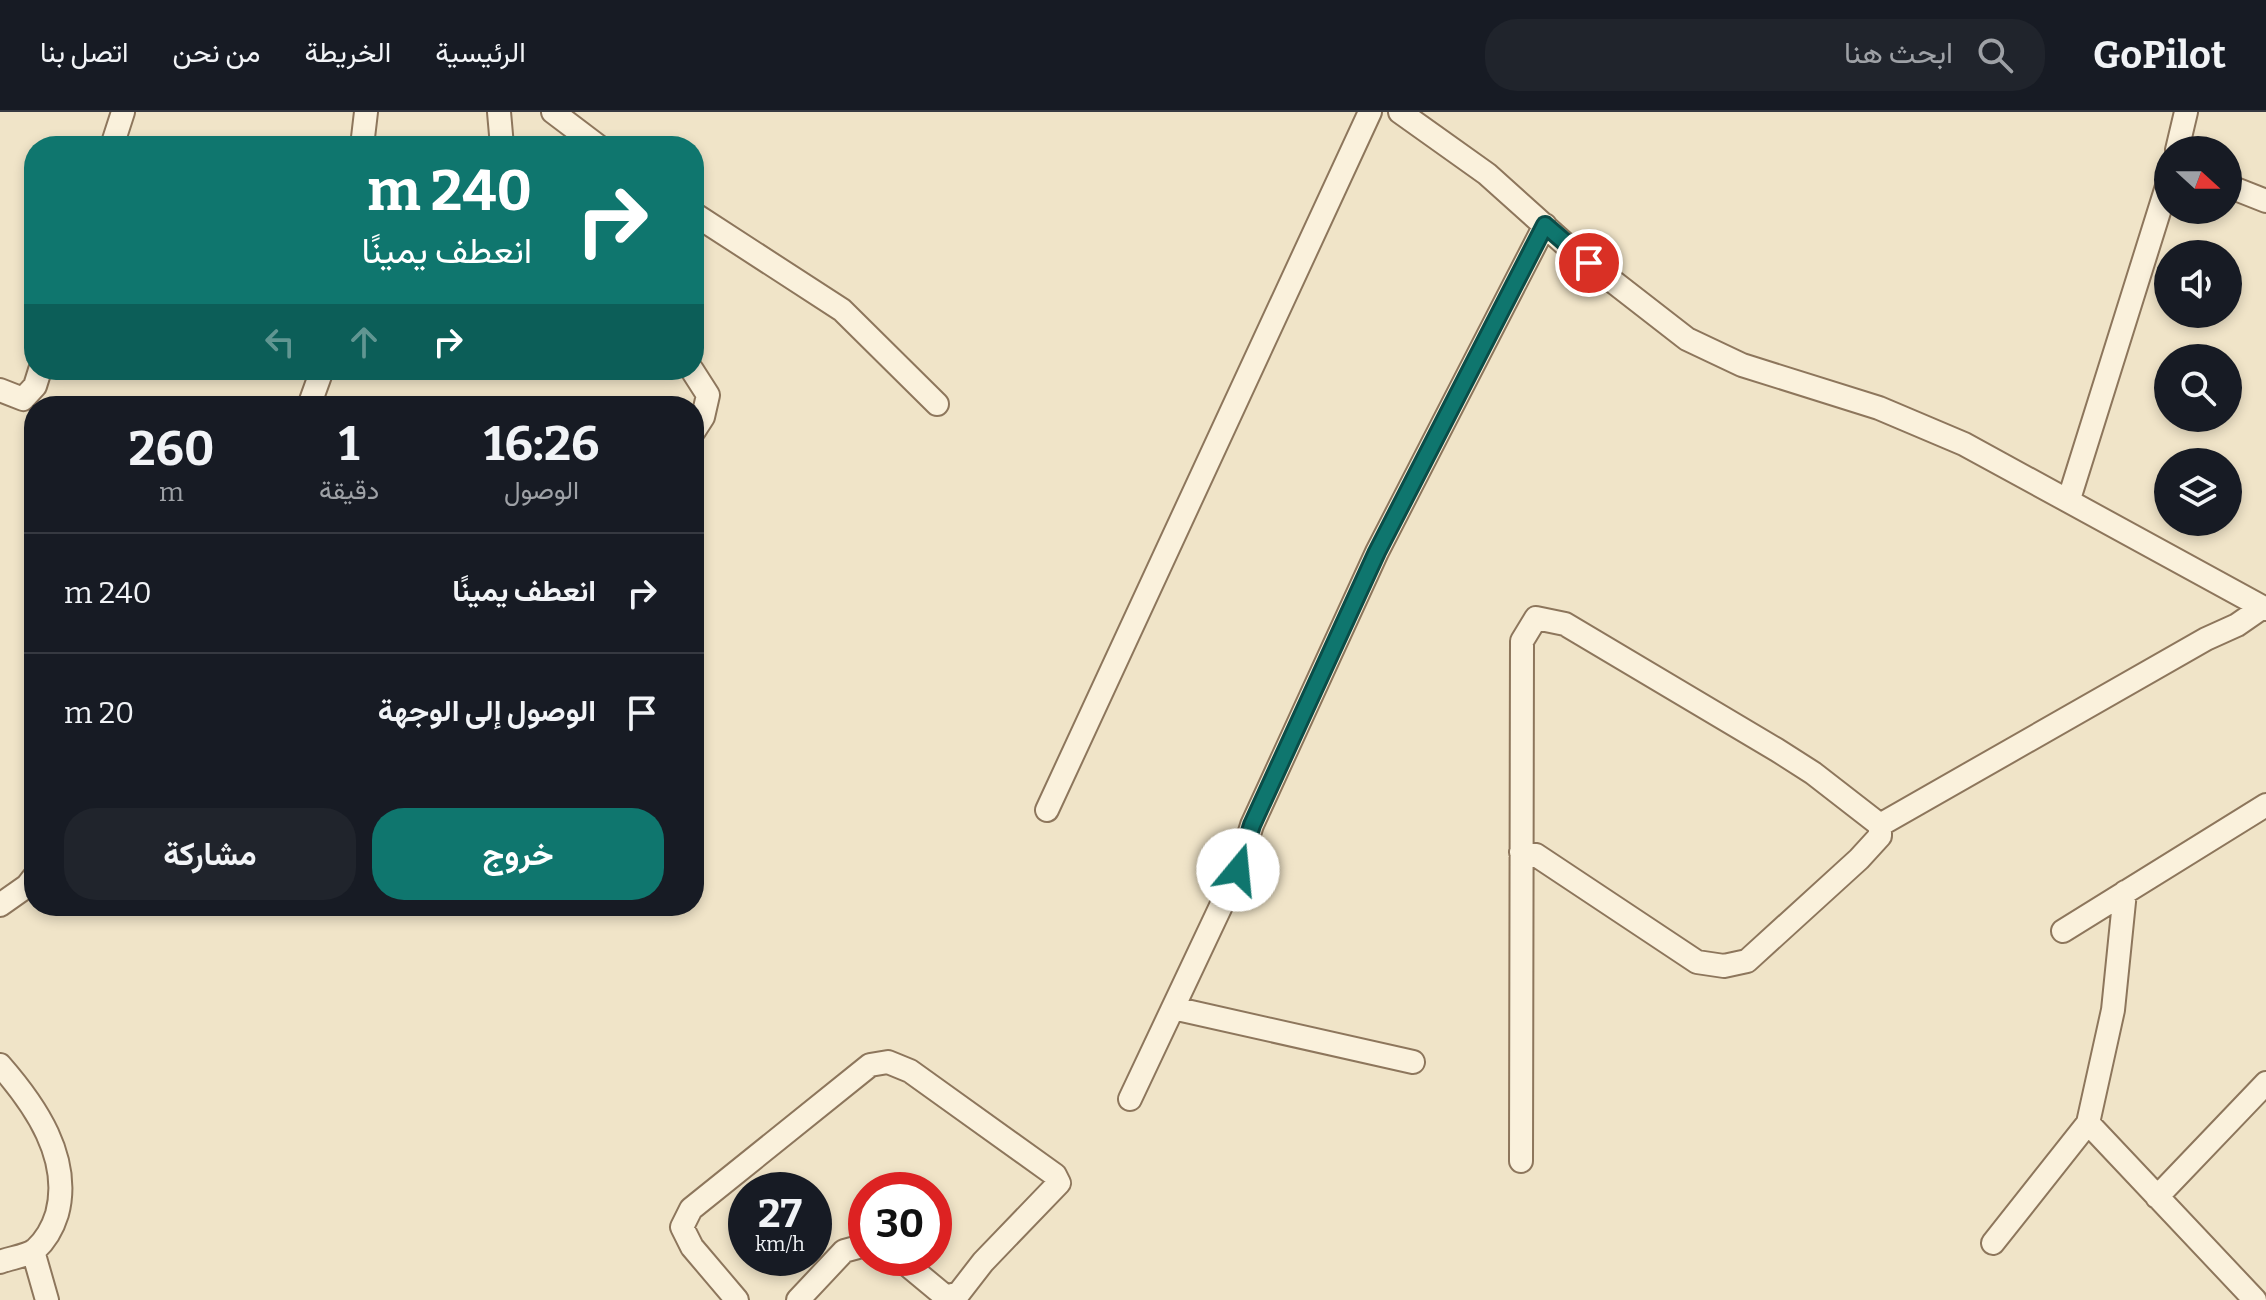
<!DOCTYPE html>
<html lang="ar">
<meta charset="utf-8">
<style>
body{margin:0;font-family:Bitter,Vazirmatn,serif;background:#20242c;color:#f1f3f6;direction:rtl;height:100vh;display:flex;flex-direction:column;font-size:30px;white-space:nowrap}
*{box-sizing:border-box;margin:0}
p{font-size:26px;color:#9ea1a6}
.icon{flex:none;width:44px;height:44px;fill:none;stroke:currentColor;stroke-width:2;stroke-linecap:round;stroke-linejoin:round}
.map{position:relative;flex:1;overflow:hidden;direction:ltr}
.drawer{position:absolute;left:24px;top:284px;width:680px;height:520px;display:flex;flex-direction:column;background:#171b24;border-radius:32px;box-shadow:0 4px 12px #0003;direction:rtl}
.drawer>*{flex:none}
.top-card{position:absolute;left:24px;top:24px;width:680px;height:244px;border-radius:32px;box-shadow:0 4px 12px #0003;direction:rtl;background:#0f766e;color:#fff;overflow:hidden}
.needle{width:52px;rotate:111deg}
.fabs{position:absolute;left:2154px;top:24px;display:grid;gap:16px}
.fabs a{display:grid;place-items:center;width:88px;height:88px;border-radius:50%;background:#171b24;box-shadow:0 4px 12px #0003;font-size:40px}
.speed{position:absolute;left:728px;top:1060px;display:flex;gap:16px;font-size:40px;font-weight:700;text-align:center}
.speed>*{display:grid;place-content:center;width:104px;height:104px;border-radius:50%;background:#171b24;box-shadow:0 4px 12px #0003;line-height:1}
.speed small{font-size:20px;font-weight:400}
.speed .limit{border:12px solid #d22;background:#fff;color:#111}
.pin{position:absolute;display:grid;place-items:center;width:68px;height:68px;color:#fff;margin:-34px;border:4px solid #fff;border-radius:50%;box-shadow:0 2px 8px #0007}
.me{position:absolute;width:88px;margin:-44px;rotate:17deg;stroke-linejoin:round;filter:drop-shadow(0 0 6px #0008)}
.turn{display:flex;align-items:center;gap:28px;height:168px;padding:0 40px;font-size:36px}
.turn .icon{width:104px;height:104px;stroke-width:2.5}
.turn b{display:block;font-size:56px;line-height:68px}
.lanes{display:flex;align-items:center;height:76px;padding:0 40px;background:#0003;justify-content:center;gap:40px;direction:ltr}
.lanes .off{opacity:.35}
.eta{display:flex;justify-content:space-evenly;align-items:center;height:136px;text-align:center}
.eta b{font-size:48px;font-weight:700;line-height:56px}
.action{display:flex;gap:16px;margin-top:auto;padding:16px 40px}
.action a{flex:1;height:92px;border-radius:32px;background:#0f766e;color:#fff;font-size:32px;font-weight:700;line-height:92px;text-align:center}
.action a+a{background:#20242c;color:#f1f3f6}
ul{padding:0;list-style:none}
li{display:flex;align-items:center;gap:24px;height:120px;padding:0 40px;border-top:2px solid #363941}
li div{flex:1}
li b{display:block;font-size:30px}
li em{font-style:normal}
header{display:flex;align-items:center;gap:48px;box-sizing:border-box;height:112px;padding:0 40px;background:#171b24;border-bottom:2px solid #363941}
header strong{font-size:38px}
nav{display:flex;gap:44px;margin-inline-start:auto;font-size:28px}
.search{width:560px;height:72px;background:#20242c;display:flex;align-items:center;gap:20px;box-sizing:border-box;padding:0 28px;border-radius:32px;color:#9ea1a6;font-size:30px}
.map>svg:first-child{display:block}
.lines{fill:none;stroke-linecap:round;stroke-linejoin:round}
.minor-casing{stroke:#8d765c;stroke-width:26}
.minor{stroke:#faf1dc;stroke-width:22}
.route-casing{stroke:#0a4d48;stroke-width:20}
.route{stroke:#0f766e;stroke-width:14}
</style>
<header>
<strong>GoPilot</strong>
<div class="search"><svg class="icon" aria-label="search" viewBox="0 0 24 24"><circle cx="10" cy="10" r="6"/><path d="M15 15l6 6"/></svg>ابحث هنا</div>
<nav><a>الرئيسية</a><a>الخريطة</a><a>من نحن</a><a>اتصل بنا</a></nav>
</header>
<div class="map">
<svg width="2266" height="1188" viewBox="0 0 2266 1188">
<rect width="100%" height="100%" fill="#f0e4c8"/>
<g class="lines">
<defs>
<path id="minor" d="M499,0L502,34
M553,0L598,34
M1400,0L1487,62L1566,133L1687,227L1742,253L1879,296L1964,332L2266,497
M112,34L123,0
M362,34L366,0
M2177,38L2186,0
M2228,74L2266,89
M694,102L842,198L937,292
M692,258L708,283L703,305L694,319
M0,278L23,287L35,274L40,258
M309,294L322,258
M2069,387L2168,71
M1047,698L1370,0
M1880,713L2206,527L2237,513L2263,495
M1521,740L1536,743L1697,850L1724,854L1747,849L1859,747L1880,724V713
M0,793L27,774L34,765
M2063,819L2266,693
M1173,896L1413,950
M0,953C35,993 72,1046 57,1102C53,1115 46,1128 35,1138C27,1144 10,1146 0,1150
M1130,987L1238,758L1252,713L1377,440L1545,113
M2088,1011L2255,1188
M1521,1049L1522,529L1536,506L1565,512L1777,638L1813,661L1880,713
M2157,1085L2266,971
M1993,1131L2088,1011L2113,898L2125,780
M33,1139L47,1188
M737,1188L692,1135L682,1115L691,1097L870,953L888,950L910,959L1055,1063L1059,1071L983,1150L959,1181L946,1185L899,1146
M798,1188L844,1139L866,1133"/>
</defs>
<use href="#minor" class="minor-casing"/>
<use href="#minor" class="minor"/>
</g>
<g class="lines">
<defs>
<path id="route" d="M1238,758L1252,713L1377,440L1545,113L1589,151"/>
</defs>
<use href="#route" class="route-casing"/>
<use href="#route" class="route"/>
</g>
</svg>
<div class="fabs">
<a><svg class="needle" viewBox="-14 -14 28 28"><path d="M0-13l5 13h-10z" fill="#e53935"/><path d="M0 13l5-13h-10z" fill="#9ea1a6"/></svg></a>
<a><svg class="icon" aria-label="sound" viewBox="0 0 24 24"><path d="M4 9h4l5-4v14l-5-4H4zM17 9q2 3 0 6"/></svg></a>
<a><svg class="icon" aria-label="search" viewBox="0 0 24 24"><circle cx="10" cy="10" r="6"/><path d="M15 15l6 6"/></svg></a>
<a><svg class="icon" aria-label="layers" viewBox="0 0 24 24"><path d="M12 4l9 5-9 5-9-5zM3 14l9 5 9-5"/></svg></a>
</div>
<div class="speed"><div>27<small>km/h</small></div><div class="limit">30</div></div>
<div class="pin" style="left:1589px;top:151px;background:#d93025"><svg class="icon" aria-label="arrive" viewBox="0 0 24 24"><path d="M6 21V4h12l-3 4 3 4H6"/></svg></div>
<svg class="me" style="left:1238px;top:758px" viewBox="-20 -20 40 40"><circle r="19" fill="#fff"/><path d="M0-13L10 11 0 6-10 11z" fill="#0f766e"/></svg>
<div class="top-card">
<div class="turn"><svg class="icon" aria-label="right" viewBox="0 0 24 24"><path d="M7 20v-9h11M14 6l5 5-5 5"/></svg><div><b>240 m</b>انعطف يمينًا</div></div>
<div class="lanes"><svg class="icon off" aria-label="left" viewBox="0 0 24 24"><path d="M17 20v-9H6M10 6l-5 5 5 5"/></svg><svg class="icon off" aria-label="ahead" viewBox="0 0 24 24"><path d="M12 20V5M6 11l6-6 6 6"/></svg><svg class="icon" aria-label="right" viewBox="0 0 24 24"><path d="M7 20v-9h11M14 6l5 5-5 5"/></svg></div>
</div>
<section class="drawer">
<div class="eta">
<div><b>16:26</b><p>الوصول</p></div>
<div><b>1</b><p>دقيقة</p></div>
<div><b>260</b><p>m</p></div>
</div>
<ul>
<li><svg class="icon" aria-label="right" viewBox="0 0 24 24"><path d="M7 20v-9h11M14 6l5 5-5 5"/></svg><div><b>انعطف يمينًا</b></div><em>240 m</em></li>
<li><svg class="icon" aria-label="arrive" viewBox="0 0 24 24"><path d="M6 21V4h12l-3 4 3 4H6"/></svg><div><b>الوصول إلى الوجهة</b></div><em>20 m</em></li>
</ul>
<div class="action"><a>خروج</a><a>مشاركة</a></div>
</section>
</div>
